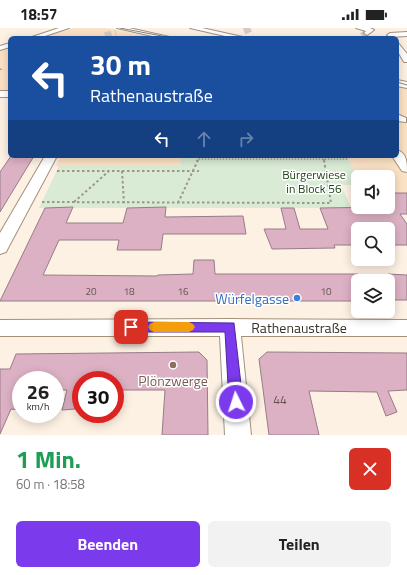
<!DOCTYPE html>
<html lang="de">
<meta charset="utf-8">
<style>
body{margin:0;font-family:"Titillium Web",sans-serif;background:#f2f2f2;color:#222;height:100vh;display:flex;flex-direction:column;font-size:15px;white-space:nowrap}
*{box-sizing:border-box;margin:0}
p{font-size:13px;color:#767676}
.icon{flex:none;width:22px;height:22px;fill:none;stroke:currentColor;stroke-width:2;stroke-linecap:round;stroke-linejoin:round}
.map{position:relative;height:407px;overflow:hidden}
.side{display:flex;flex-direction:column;background:#fff;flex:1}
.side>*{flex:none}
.guide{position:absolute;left:8px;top:8px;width:391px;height:122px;border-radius:6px;box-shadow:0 2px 10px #0003;background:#1a4fa0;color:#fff;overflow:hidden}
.tools{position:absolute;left:351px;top:142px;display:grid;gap:8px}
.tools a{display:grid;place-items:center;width:44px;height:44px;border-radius:6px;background:#fff;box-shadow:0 2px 10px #0003;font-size:20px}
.speed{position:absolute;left:12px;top:343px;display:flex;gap:8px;font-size:20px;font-weight:700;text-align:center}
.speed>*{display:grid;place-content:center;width:52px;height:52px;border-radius:50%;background:#fff;box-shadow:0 2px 10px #0003;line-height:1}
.speed small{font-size:10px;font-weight:400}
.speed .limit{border:6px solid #d22;background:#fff;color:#111}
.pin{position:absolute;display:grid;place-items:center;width:34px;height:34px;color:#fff;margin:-17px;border-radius:8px;box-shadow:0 2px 6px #0006}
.me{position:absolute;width:44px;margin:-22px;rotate:356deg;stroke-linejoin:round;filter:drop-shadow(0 0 3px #0008)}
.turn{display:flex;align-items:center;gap:14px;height:84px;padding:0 16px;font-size:18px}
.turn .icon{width:52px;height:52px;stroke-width:2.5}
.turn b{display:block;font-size:28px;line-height:34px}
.lanes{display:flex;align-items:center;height:38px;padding:0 16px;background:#0003;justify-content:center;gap:20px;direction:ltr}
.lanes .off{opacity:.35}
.round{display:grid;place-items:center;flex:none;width:42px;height:42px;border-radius:6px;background:#f2f2f2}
.summary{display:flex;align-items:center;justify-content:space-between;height:68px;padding:0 16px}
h1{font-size:24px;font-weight:700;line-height:30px;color:#1e9e55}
.action{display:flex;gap:8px;margin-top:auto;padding:8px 16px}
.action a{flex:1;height:46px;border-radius:6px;background:#7c3aed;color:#fff;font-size:16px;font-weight:700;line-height:46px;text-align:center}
.action a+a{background:#f2f2f2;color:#222}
.status{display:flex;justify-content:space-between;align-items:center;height:28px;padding:0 20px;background:#fff;direction:ltr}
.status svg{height:11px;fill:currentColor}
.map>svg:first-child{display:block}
.built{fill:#fce2c5}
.green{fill:#d9ead5}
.building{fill:#dcb1c4;stroke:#977c88}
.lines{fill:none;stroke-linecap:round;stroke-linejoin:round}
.minor-tunnel{stroke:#d6cbbe;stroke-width:7;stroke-dasharray:7 3.5;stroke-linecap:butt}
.minor-casing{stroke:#a3917c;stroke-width:2}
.path-far1{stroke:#9f958a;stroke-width:1.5;stroke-dasharray:1.5 1.5;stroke-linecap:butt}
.path{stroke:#9f958a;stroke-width:2;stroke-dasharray:2.5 2.5;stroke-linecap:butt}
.minor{fill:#fff;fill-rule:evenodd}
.tram{stroke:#8d8378;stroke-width:1}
.route{fill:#7c3aed;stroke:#51269a}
.slow{fill:#f59e0b}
.shop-dot{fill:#3f7fe0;stroke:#fff;stroke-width:1.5}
.education-dot{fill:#8d6e63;stroke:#fff;stroke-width:1.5}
.labels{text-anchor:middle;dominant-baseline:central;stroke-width:3;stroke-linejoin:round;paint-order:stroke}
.number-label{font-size:10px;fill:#635250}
.park-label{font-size:12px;fill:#1d4314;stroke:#fff}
.near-number-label{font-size:12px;fill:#635250}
.near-shop-label{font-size:14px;fill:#366cbe;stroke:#fff;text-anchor:end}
.near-street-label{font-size:14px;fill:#3b332a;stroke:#fff}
.near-education-label{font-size:14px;fill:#785e54;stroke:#fff}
</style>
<div class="status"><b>18:57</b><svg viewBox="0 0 49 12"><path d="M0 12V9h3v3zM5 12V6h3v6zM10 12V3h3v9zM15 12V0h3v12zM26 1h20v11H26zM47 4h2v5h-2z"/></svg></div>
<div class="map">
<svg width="407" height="407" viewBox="0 0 407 407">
<rect width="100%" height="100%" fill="#fdf1e3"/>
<path class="built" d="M74,0H105L147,8L145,10H41Z
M10,19V63H0V22Z
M397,57L407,60V180H362L388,179V149H358L346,128H397Z
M57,128H181L180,138H56L60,130H57Z"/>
<path class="green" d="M181,128H346L358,149V157H341L351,180H39L59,138H180Z"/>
<path class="building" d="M11,128H34L0,184V144Z
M388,165H407V186H400L407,196V217H388V201H358V217H334L335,220L272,221L264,201H286L281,180H294L300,201H328L320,180L388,179Z
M73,179L66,195H123L127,180L166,179L165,189L243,188L246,206H163L161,222H117L119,212H59L43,247L157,248L158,247L193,246L194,232H214L215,246H358V273H0L45,180Z
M388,246L407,247V272H388Z
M199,324L207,332L208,407H162L165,362H115V352H81V359L75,381L62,382L67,362H55V352H21V382L11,381L0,406V341H10L16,326Z
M267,324L407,325V362L388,363L397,384L386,388L377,364L309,363L319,407H269L259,331Z"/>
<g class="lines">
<path class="minor-tunnel" d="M244,3L251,0
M105,8L116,5
M362,8L367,5"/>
<defs>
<path id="minor" d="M59,0H69L39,10H29Z
M117,0H129L174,10H161Z
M190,0H202L247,10H234Z
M356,0H370L374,2L367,7L364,5L366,3Z
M407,4V8L390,9L387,7L390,5Z
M10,15V19L0,22V18Z
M397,15L399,16L407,26V34H404L397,22Z
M397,52L407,54V60L397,58Z
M0,63H10V69H0Z
M397,86L406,90V94L397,93Z
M397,122C407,125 407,135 407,144L402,143L392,128H397Z
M45,128H57L8,220L6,224L0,226V205Z
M230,291L407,292V308H241L251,407H225L220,308H0V292Z"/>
</defs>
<use href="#minor" class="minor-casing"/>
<path class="path-far1" d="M0,41L3,42
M324,131V133
M197,133L198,131H348"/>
<path class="path" d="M57,143H199
M122,143L124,175
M42,174L331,175L324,132
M74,174L109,143
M178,175L198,132"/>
<use href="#minor" class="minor"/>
<path class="tram" d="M120,0L172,10
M397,54L407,57"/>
</g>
<path class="route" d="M131,294L234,295L243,374L241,379L236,381L231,379L229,374L225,304H131L127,302L126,299L127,296Z"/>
<path class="slow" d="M154,294H189L193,296L195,299L193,302L189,304H154L150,302L148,299L150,296Z"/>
<circle class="shop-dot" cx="297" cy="270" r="4"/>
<circle class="education-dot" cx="173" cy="337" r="4"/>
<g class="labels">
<g class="number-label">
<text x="91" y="263">20</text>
<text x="129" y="263">18</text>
<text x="183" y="263">16</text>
<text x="326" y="263">10</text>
</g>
<g class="park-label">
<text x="314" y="146">Bürgerwiese<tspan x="314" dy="14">in Block 56</tspan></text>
</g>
<g class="near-number-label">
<text x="280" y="371">44</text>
</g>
<g class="near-shop-label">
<text x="289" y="270">Würfelgasse</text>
</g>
<g class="near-street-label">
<text x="299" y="299">Rathenaustraße</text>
</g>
<g class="near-education-label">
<text x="173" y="352">Plönzwerge</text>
</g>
</g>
</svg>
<div class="tools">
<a><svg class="icon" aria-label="sound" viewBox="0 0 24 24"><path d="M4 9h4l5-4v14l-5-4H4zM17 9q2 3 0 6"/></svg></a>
<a><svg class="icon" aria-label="search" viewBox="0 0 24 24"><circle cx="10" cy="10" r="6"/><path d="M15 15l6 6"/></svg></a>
<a><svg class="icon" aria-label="layers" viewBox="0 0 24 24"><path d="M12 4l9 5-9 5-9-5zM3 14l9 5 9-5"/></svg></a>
</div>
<div class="speed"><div>26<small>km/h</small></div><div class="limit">30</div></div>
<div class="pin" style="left:131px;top:299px;background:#d93025"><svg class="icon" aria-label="arrive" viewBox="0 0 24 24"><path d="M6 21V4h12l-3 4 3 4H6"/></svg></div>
<svg class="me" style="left:236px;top:374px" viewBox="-20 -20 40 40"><circle r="17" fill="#7c3aed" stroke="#fff" stroke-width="3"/><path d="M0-11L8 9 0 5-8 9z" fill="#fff"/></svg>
<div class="guide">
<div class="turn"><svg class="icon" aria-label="left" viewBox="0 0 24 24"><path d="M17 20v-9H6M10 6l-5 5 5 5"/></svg><div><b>30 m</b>Rathenaustraße</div></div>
<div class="lanes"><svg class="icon" aria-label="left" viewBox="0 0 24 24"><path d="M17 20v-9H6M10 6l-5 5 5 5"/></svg><svg class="icon off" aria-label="ahead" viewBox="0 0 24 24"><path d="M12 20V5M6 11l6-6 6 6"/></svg><svg class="icon off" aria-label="right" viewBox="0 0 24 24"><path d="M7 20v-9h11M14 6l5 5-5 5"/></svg></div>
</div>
</div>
<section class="side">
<div class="summary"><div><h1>1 Min.</h1><p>60 m · 18:58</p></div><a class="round" style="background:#d93025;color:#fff"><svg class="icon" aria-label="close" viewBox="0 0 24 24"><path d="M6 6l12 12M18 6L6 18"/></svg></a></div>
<div class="action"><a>Beenden</a><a>Teilen</a></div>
</section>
